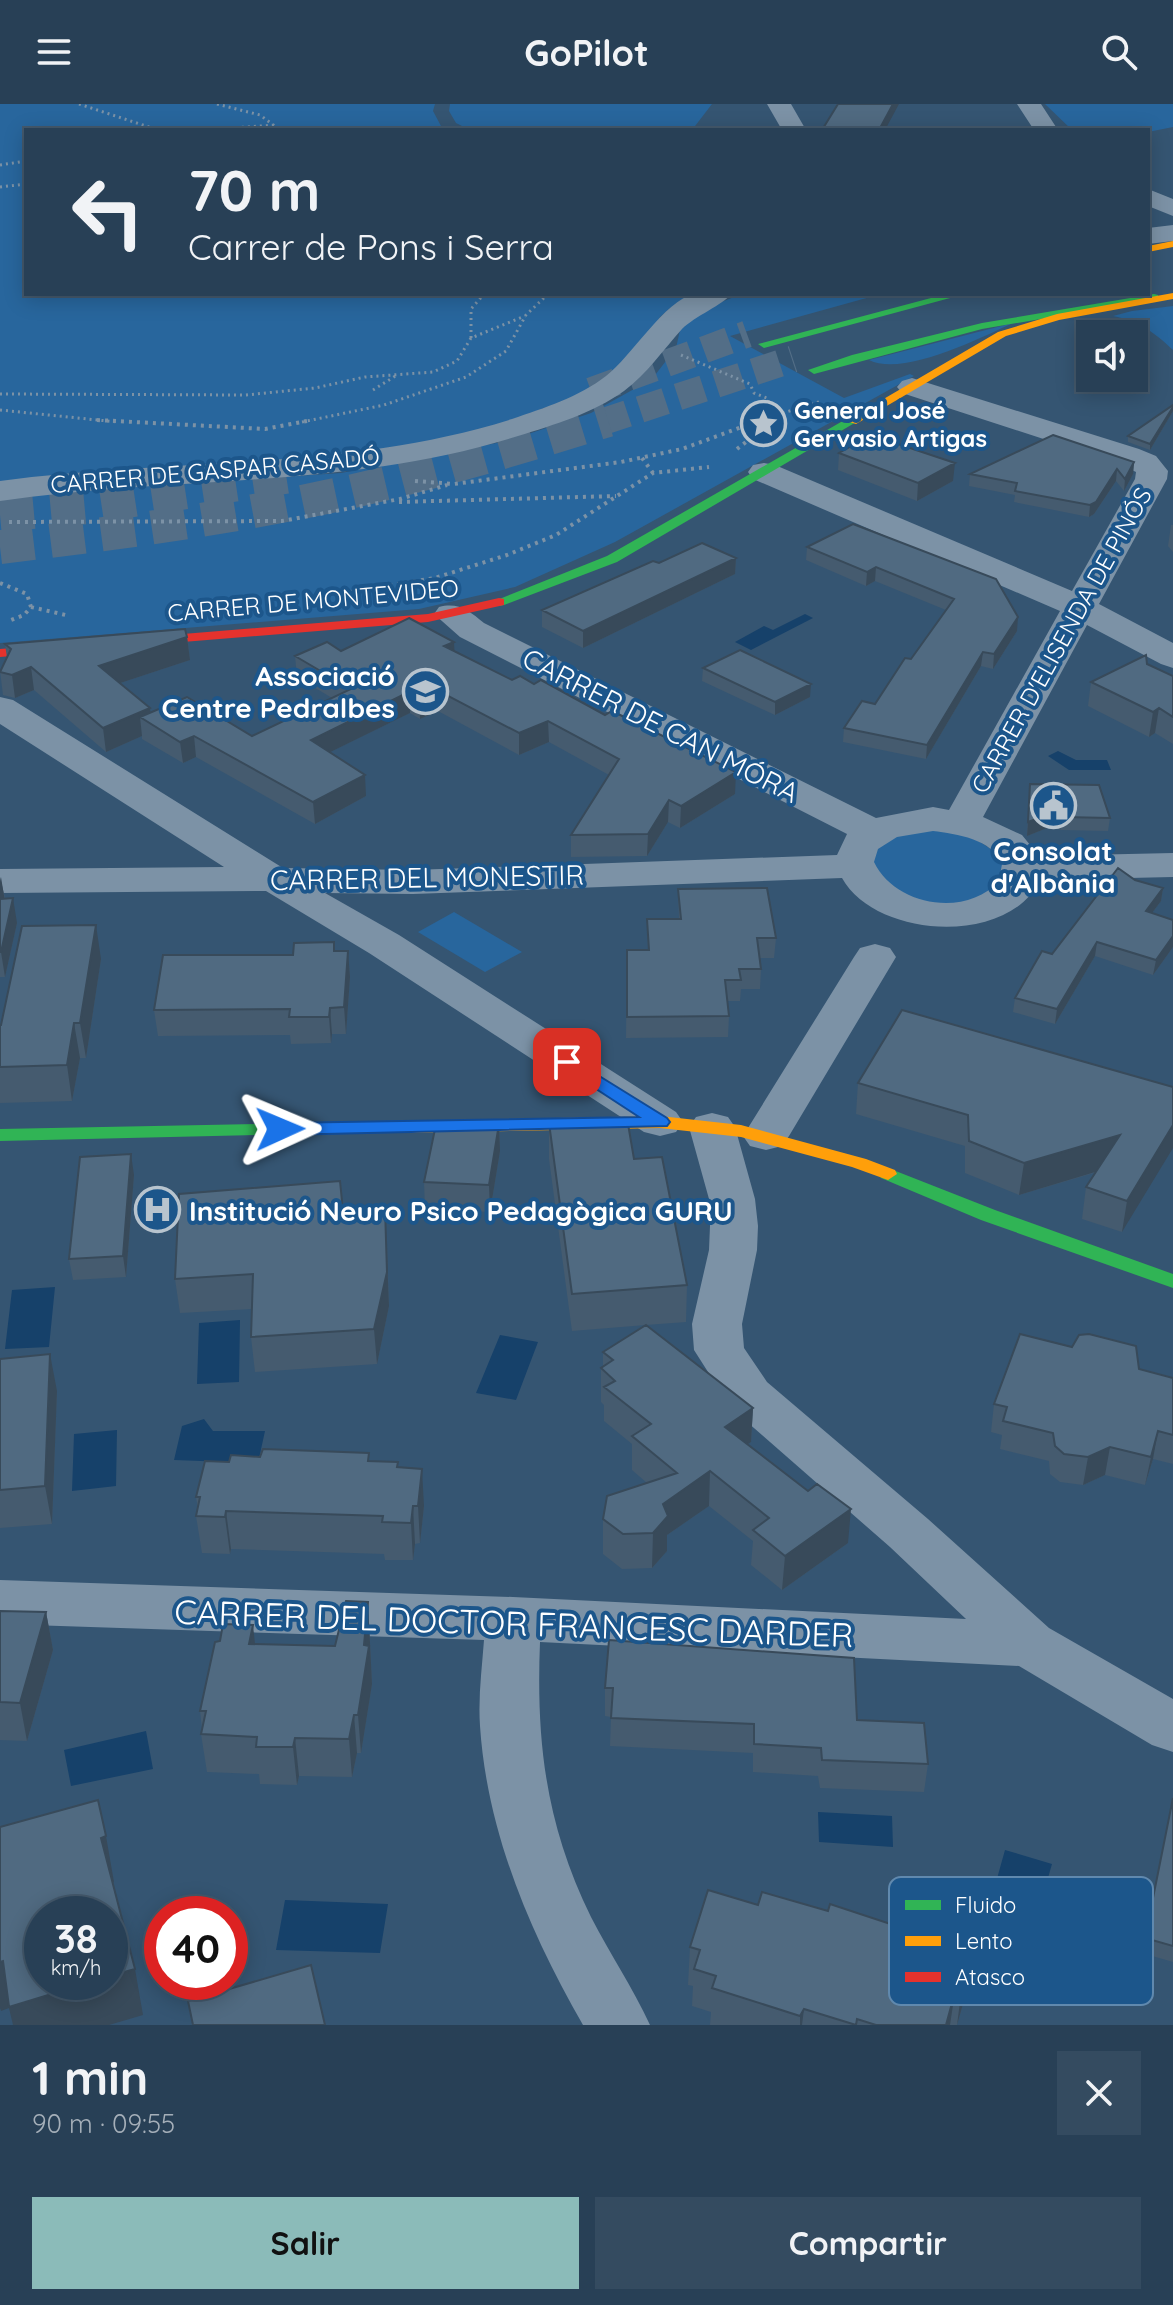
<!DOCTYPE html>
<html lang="es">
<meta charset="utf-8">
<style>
body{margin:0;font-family:Quicksand,sans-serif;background:#344b60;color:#f1f3f6;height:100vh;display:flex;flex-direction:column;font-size:30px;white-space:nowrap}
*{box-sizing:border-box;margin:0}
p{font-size:26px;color:#a5afb9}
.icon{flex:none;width:44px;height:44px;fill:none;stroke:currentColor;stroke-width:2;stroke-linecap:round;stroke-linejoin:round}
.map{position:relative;height:1921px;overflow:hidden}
.panel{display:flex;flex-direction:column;background:#284056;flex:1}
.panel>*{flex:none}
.banner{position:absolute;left:24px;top:24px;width:1126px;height:168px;border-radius:0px;box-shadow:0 4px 20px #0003,0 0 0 2px #44596c;background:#284056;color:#f1f3f6;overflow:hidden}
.tools{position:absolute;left:1076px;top:216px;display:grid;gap:16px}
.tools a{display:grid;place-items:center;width:72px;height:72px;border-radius:0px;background:#284056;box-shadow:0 4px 20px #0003,0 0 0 2px #44596c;font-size:40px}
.speed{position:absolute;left:24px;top:1792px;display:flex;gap:16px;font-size:40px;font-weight:700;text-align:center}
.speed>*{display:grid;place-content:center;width:104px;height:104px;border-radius:50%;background:#284056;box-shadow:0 4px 20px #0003,0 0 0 2px #44596c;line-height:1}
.speed small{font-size:20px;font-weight:400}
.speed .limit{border:12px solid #d22;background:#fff;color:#111}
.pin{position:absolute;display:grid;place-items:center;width:68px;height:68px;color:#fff;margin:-34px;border-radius:16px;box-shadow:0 4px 12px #0006}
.me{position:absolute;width:88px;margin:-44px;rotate:89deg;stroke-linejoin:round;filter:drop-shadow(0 0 6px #0008)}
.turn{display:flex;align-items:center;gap:28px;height:168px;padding:0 32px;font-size:36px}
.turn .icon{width:104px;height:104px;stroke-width:2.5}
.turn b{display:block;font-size:56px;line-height:68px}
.round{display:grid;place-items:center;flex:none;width:84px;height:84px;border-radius:0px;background:#344b60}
.headline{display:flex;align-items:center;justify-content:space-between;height:136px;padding:0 32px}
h1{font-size:48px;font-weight:800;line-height:60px}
.action{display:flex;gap:16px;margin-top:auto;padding:16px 32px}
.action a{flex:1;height:92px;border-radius:0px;background:#8bbbb9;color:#111;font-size:32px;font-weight:800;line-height:92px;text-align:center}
.action a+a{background:#344b60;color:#f1f3f6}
header{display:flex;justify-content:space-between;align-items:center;height:104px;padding:0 32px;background:#284056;font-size:36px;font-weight:800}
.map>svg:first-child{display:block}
.green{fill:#28669d}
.water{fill:#16416a}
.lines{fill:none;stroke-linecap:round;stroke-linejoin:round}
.highway-tunnel-far1{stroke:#536e87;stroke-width:27;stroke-dasharray:27 13;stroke-linecap:butt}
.highway-tunnel{stroke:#536e87;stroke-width:34;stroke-dasharray:34 17;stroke-linecap:butt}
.path-far1{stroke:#7c92a6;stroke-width:3;stroke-dasharray:2 4;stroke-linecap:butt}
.path{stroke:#7c92a6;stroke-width:4;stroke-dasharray:3 5;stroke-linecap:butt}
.street{fill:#7c92a6;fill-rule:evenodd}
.fast{fill:#30b455;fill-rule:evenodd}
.slow{fill:#ff9f0a;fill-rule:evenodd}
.jam{fill:#e5322d;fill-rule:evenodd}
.wall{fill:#455b6f}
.shaded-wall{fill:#384a5a}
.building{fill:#506a81;stroke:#384a5a;stroke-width:2}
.route{fill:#1a73e8;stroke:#114b97;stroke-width:2}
.labels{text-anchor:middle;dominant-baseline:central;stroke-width:8;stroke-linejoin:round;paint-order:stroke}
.far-poi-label{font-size:24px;font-weight:bold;fill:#fff;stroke:#1c568b;text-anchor:start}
.far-street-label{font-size:24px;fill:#fff;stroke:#1c568b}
.poi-label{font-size:28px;font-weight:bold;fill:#fff;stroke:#1c568b;text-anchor:end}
.street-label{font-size:28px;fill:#fff;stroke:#1c568b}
.near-street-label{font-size:34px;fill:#fff;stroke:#1c568b}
.key{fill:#1c568b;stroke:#6089ae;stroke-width:2}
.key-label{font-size:22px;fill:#fff}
</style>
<header><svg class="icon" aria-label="menu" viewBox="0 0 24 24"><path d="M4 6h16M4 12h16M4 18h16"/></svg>GoPilot<svg class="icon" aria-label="search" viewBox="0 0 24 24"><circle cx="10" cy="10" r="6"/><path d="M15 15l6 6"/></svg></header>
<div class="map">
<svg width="1173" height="1921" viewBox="0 0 1173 1921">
<rect width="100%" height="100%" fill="#355572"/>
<path class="green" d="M0,0H435L433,7L441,22L447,26H26V190H700L669,205L660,213L647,235L603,278L579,291L489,325L365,351L0,381Z
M450,0H712L692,26H470L456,19L449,7Z
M1045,0H1173V23L1148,28L1072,26Z
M742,190H881L730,232L844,294L910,270L914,272L615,438L515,483L419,505L0,539V396L55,388L341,369L507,337L591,309L652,275L676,244L680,226L703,205Z
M1173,202V246C1154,228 1139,217 1113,212L1132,207Z
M1013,219C980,234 903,273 869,256Z
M919,725C962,726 971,729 1005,756L1000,785C942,810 929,804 875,775L871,749L890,733Z
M454,808L522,848L485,868L418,828Z"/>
<path class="water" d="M805,510L813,514L751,546L735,538L764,522L773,526Z
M1058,647L1076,656H1107L1111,666H1069L1048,652Z
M55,1183L49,1243L5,1245L12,1186Z
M240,1216L239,1278L197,1280L199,1219Z
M500,1231L538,1238L516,1296L476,1289Z
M204,1315L213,1327H265L258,1359L174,1356L182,1322Z
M117,1326L116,1382L72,1387L74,1330Z
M146,1627L153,1665L71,1682L64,1646Z
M818,1708L892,1712L893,1743L819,1738Z
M1005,1746L1052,1760L1030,1836L984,1821Z
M285,1796L388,1800L380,1849L276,1846Z"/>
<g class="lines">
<path class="highway-tunnel-far1" d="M591,287L747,230
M602,318L793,255"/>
<path class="highway-tunnel" d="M0,411L88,403L291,372
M0,443C109,430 218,416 326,393C421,373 515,345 608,316"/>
<path class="path-far1" d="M79,0L158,26
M217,0L260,11L280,26
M200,26L277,21
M0,61L26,57
M0,83L26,80
M471,234V205L484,190
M681,251L750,280L754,289L769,295L766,305L749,318
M373,286L397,271
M0,290L246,291L315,284L365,273L433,268L457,257L471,234L525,212
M0,306L117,318
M302,318L384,301L466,273L506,247L526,211L548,190
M754,318L822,297"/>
<path class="path" d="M97,316L265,325L312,316
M737,345L751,334L746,320L752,316
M642,354L653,369
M415,377L454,380L621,358L682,345L761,316
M399,398L616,392
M9,418L282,417L400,395L447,381
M0,479L27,490L31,503L24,511L11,516
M350,488L435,474L507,451L556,431L653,369L709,363
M31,503L70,512"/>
<path class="street" d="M767,0H791L806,26H782Z
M1017,0H1041L1058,26H1034Z
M1148,85L1173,95V112L1148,102Z
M1173,121V137L1148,140V124Z
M731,190C723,201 695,212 682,225C663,246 647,270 624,287C593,309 554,321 518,332C351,385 172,372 0,397V377C170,354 347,367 512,315C544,304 579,293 606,272C631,253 665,196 694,190C705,188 719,190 731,190Z
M912,274L1139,345L1156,352L1168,367L1167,375L1099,500L1173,539V564L1161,560L1087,521L983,713L1022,731L1039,752L1173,749V773L1040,776C1009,842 876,835 842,774L413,790L325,789L399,831L676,1008L683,1018L676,1028L660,1032L644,1028L369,849L266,787L0,789V765L224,763L0,620V593L13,596L283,764L413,766L837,751L847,730L460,533L434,510L439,503C459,498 469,507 484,519L876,714L933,703L949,706L1060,507L753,375L748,368L753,361L764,359L775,361L1072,487L1135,375L1136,368L1117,359L902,289L897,283L902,277ZM933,727C957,730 992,735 1002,760L999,777C966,814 895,802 874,758L878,745L897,733Z
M875,840L890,844L896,853L789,1032L782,1042L766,1046L750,1042L743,1032L854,853L860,844Z
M712,1009L728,1013L735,1023L755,1095L758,1122L757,1146L742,1220L744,1244L767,1278L928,1415L1049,1524L1173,1595V1648L1152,1641L1019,1562L540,1538C536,1639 546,1721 591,1813C610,1850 633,1884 650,1921H583C530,1829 487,1728 480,1622C478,1593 482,1564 484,1536L0,1520V1476L513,1493L966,1515L890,1443L731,1304L694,1246L692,1220L709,1146L710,1122L709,1095L689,1023L696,1013Z"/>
<path class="fast" d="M946,190H965L764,244L758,240Z
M1154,190L1158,191V195L982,225L814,270L808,266L852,251L982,219Z
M848,314L858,317L617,458L504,501L499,502L492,498L607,452Z
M411,1017L420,1023L418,1027L0,1037V1025Z
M888,1064L995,1106L1173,1170V1184L981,1116L881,1074L879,1070Z"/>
<path class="slow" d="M1173,137V143L1148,148V142Z
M1173,189V195L1059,216L1006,232L856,320L846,317L998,228L1057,210Z
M660,1012L741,1021L866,1055L895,1066L897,1070L888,1076L852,1063L741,1033L660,1024L411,1029L402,1023L411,1017Z"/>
<path class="jam" d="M499,494L504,495V501L428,518L0,553V545L428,510Z"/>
</g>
<path class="wall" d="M1173,301V307L1150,346L1128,338V332Z
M839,349L953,377L917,397L838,366Z
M1134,358L1133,370L1124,387L1116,377L1094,410L1089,413L1014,398L1015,391L969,382L970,370Z
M853,420L1017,527L993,565L981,562L926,655L843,638L844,624L875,600L911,555L946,506L875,477L866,482L806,456L807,443Z
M1171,421H1173V448L1168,442Z
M736,454L735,470L583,544L542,523V506L659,459Z
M187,533L190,556L120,579L150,604V609L252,632L332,594L297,573L295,552L341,547L454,538V547L735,690L680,724L668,718L647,752L571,753V731L609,671L549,638L519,651L438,607L420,615L410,609L330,648L366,692L315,720L196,653L183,659L142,635V632L106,648L34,586L15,594L3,591L0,567L7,554L5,540Z
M1147,560L1173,572V640L1155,629L1149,633L1088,602L1091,578Z
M703,564L810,593L775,611L702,577Z
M1030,680L1110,714L1108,727L1061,726L1052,722L1027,732Z
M0,773L5,794L17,819L5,873H0Z
M1135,776L1163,784L1161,797L1152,809L1173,816V843L1153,871L1095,852L1055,920L1013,908L1015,894L1052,850Z
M678,785L776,834L774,854H760L761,865L760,885H741L740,897H727L729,912L728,933L626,934L627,846H648L647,815H679Z
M348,847L350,873L346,930H332L331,939L291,940L290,931L158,932L154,906L293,851Z
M101,855L86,954H80L72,997L0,999V921Z
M858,979L1173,983L1122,1128L1082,1115L1086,1083L1097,1068L1019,1091L965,1069V1042L856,1010Z
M549,1019L634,1055L687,1181L686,1218L646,1221L753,1304L751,1338L748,1340L848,1439L782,1486L751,1461L753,1437L709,1402L667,1431V1447L652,1464L622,1465L603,1450V1415L647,1379L632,1366V1340L604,1317V1301L601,1298V1264L603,1263V1248L646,1221L572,1227L549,1055Z
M499,1020L500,1047L490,1108L425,1105L424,1078Z
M134,1071L126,1173L73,1176L69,1155Z
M343,1107L387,1139L389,1202L377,1260L255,1268L251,1233L252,1205L180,1209L175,1175Z
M0,1255L57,1287L52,1420L0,1424Z
M1139,1265L1173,1274V1360L1153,1355L1145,1381L1105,1371L1083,1381L1060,1378L1050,1370L1049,1357L1000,1345L1002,1331L991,1328L994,1300Z
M260,1353L369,1357L399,1363L424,1402L420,1439L415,1440L413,1456H385L384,1450L231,1445L230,1450L202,1449L196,1412L198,1405L196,1393L229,1358Z
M368,1498L372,1580L361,1649H357L352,1673L299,1672L297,1681L260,1680L259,1670L207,1668L201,1630L202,1625L200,1607L220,1537L255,1540L335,1542Z
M0,1507L46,1508L53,1546L27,1637L0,1636Z
M605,1584L857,1616L928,1660L924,1688L820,1684L818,1672L753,1668V1649L610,1642L611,1613L605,1612Z
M1173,1692V1858L1142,1849Z
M758,1801L828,1807L945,1838L944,1845L965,1852L963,1861L969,1862L963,1900L957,1921H710L711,1908L692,1902L693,1882L688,1881L690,1843Z"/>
<path class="shaded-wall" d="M893,0H899L885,26H879Z
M1173,303V307L1150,346V340Z
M1134,358L1133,370L1124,387L1125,375Z
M955,359L953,377L917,397L918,379Z
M1117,365L1116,377L1094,410L1089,413L1090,401Z
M736,454L735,470L583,544V527Z
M876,463L875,477L866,482L867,468Z
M1018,513L1017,527L993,565L994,550Z
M187,533L190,556L102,585L99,562Z
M454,538L455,558L444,542Z
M983,548L981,562L926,655L927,641Z
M31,563L34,586L15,594L12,571Z
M811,580L810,593L775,611V598Z
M437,586L438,607L420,615L419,594Z
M409,588L410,609L312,657L311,636Z
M150,604L152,621L140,613L142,632L106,648L103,624Z
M1159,604L1155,629L1149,633L1153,608Z
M548,617L549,638L519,651V629Z
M194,632L196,653L183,659L180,638Z
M736,668L735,690L680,724L681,702Z
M365,671L366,692L315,720L313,698Z
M669,696L668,718L647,752L648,730Z
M1053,709L1052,722L1027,732L1028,718Z
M1,773L5,798L0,816V778Z
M1163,784L1161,797L1143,821L1146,807Z
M13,794L17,819L5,873L1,848Z
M96,821L101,855L86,954L80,919Z
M1173,832V843L1153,871L1156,856Z
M1097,838L1095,852L1055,920L1057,905Z
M348,847L350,873L346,930L344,903Z
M330,904L332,930L331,939L329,913Z
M74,919L80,954L72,997L67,961Z
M499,1020L500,1047L490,1108L489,1081Z
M1173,1021V1044L1122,1128L1127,1097Z
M1120,1031L1115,1062L1019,1091L1024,1059Z
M131,1050L134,1071L126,1173L123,1152Z
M385,1104L389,1202L377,1260L374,1225Z
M50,1250L57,1287L52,1420L45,1382Z
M753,1304L751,1338L723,1357L725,1323Z
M1158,1327L1153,1355L1145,1381L1151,1353Z
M1110,1343L1105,1371L1083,1381L1088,1353Z
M422,1365L424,1402L420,1439L418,1402Z
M710,1367L709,1402L667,1431V1447L652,1464L653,1429L663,1400Z
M413,1402L415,1440L413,1456L411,1419Z
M851,1405L848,1439L782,1486L785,1452Z
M226,1407L231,1445L230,1450L225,1413Z
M368,1498L372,1580L361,1649L358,1611Z
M46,1508L53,1546L27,1637L20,1599Z
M253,1521L257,1559L249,1540Z
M354,1611L357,1649L352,1673L349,1635Z
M295,1634L299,1672L297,1681L293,1643Z
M106,1732L114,1778L110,1780L101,1734Z
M3,1857L91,1878H110V1872L135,1865L143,1911L109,1921H13L9,1904L1,1907L0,1904V1858Z
M969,1862L963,1900L957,1921L961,1890Z
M955,1888L950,1921H946Z
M804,1905L802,1921H800V1912Z"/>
<path class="building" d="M838,0H893L879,26H822Z
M1173,301V303L1150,340L1128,332Z
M871,331L955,359L918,379L839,349Z
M1053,331L1134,358L1125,375L1117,365L1096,398L1090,401L1015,387L1017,379L970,370Z
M853,420L996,475L1018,513L994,550L983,548L927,641L844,624L862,597L875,600L905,554L911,555L954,495L876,463L867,468L807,443Z
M702,439L736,454L583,527L542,506L653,457L659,459Z
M409,514L454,538L444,542L512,576L520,572L534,580L541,576L605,611L612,607L736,668L681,702L669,696L648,730L571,731L619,655L548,617L519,629L437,586L419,594L409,588L311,636L365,671L313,698L194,632L180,638L140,613L187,593L252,632L351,585L295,552L327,538L341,547Z
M185,525L187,533L99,562L150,604L103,624L31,563L12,571L0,568L11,545L5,540Z
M740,546L811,580L775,598L703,564Z
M1146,551L1147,560L1173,572V613L1159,604L1153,608L1091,578Z
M1030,680L1099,681L1110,714L1063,713L1053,709L1028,718Z
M1118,764L1135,776L1163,784L1146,807L1173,816V832L1156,856L1097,838L1057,905L1015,894L1042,847L1052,850Z
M767,784L776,834H757L761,865H739L741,876H725L729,912L627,913V846H649L647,815H681L678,785Z
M13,794L1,848H0V795Z
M96,821L80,919H74L67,961L0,963V921H1L22,822Z
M334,838V847H348L344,903L330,904L329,913H289L290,905L154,906L163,851H293L294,839Z
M902,906L1173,983V1021L1127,1097L1086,1083L1120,1031L1024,1059L969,1037L968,1011L858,979Z
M627,1014L634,1055L662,1053L687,1181L572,1190L549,1019Z
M499,1020L489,1081L424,1078L435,1025Z
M131,1050L123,1152L69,1155L80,1053Z
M340,1077L343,1107L385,1104L387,1168L374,1225L251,1233L253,1170L175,1175L179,1090Z
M646,1221L753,1304L725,1323L808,1387L817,1380L851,1405L785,1452L753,1426L769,1414L710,1367L663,1400L668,1412L653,1429L623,1430L603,1415L607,1392L677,1369L632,1332L651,1320L604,1283L615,1277L601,1264L613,1256L603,1248Z
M1020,1230L1072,1243L1079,1231L1089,1230L1136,1242L1139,1265L1173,1274V1331L1158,1327L1151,1353L1110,1343L1088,1353L1064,1350L1055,1342L1053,1329L1003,1317L1007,1303L994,1300Z
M50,1250L45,1382L0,1386V1255Z
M263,1345L369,1349L368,1357L398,1358L397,1363L422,1365L418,1402H413L411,1419L382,1418L383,1412L226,1407L225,1413L196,1412L200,1393H196L205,1357L229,1358L231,1351L260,1353Z
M346,1497L368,1498L364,1541L369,1542L358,1611H354L349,1635L295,1634L293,1643H256L257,1633L201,1630L206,1607H200L215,1538L220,1537L223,1520L253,1521L249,1540L335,1542Z
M0,1507L46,1508L20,1599L0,1598Z
M609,1536L854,1554L857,1616L924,1619L928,1660L822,1656L821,1644L754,1640V1620L611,1614L613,1584H605Z
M1173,1694V1842L1145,1834Z
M98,1696L106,1732L101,1734L135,1865L110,1872V1810H42V1878H91L9,1903L3,1857L0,1858V1723Z
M708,1786L758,1801L762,1788L828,1807L830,1800L945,1838L943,1845L965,1852L962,1860L969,1862L961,1890L955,1888L946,1921H876L857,1915L856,1921L804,1905L800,1912L712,1884L716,1872L694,1865L700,1846L690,1843Z
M311,1861L325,1921H193L188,1897Z"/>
<path class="route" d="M567,952L667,1014L670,1018L667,1022L280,1031L271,1025L280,1019L639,1013L561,962L558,958L561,954Z"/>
<defs>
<symbol id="sight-ring" viewBox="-11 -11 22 22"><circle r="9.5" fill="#1c568b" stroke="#b8c4ce" stroke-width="1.5"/><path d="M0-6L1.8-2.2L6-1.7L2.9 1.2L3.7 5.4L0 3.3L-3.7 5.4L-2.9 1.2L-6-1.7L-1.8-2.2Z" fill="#b8c4ce"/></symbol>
<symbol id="school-ring" viewBox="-11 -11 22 22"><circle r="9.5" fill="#1c568b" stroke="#b8c4ce" stroke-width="1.5"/><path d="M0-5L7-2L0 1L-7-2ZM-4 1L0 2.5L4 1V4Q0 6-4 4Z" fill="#b8c4ce"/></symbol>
<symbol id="civic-ring" viewBox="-11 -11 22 22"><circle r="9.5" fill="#1c568b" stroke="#b8c4ce" stroke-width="1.5"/><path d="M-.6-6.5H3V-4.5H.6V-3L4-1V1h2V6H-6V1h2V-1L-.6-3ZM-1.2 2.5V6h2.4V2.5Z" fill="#b8c4ce"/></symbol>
<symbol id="hospital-ring" viewBox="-11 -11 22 22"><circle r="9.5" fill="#1c568b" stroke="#b8c4ce" stroke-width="1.5"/><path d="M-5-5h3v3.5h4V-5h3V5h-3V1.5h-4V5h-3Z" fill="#b8c4ce"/></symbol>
</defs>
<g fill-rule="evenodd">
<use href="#sight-ring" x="738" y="294" width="51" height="51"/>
<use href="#school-ring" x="400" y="562" width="51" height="51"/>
<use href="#civic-ring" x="1028" y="676" width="51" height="51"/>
<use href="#hospital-ring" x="132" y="1080" width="51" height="51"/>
</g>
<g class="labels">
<g class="far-poi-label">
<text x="794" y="306">General José<tspan x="794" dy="28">Gervasio Artigas</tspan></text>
</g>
<g class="far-street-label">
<text transform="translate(215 366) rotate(-5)">CARRER DE GASPAR CASADÓ</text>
<text transform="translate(313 496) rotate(-5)">CARRER DE MONTEVIDEO</text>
<text transform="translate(1061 536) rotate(-61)">CARRER D'ELISENDA DE PINÓS</text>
</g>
<g class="poi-label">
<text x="395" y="571">Associació<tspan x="395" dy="32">Centre Pedralbes</tspan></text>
<text x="1053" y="746" text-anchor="middle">Consolat<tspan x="1053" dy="32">d'Albània</tspan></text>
<text x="189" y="1106" text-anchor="start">Institució Neuro Psico Pedagògica GURU</text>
</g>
<g class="street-label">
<text transform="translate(661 621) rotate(27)">CARRER DE CAN MÓRA</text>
<text transform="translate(427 773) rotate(-1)">CARRER DEL MONESTIR</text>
</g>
<g class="near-street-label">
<text transform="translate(514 1519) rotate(2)">CARRER DEL DOCTOR FRANCESC DARDER</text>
</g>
</g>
<rect x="889" y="1773" width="264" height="128" rx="12" class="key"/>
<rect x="905" y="1796" width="36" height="10" fill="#30b455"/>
<rect x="905" y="1832" width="36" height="10" fill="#ff9f0a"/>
<rect x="905" y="1868" width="36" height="10" fill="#e5322d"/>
<g class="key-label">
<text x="955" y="1809">Fluido</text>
<text x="955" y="1845">Lento</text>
<text x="955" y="1881">Atasco</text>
</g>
</svg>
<div class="tools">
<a><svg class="icon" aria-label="sound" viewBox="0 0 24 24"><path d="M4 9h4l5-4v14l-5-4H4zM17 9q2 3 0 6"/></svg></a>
</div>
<div class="speed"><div>38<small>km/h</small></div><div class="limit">40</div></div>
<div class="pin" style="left:567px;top:958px;background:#d93025"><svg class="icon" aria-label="arrive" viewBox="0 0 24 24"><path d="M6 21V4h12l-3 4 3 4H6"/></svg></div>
<svg class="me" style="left:280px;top:1025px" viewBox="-20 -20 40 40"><path d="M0-17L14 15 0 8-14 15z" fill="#1a73e8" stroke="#fff" stroke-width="4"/></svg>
<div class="banner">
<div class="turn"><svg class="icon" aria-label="left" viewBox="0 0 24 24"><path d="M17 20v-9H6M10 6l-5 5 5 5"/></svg><div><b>70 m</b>Carrer de Pons i Serra</div></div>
</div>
</div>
<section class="panel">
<div class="headline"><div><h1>1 min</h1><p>90 m · 09:55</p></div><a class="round"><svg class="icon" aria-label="close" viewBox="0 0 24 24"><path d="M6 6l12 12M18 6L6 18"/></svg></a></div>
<div class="action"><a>Salir</a><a>Compartir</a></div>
</section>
